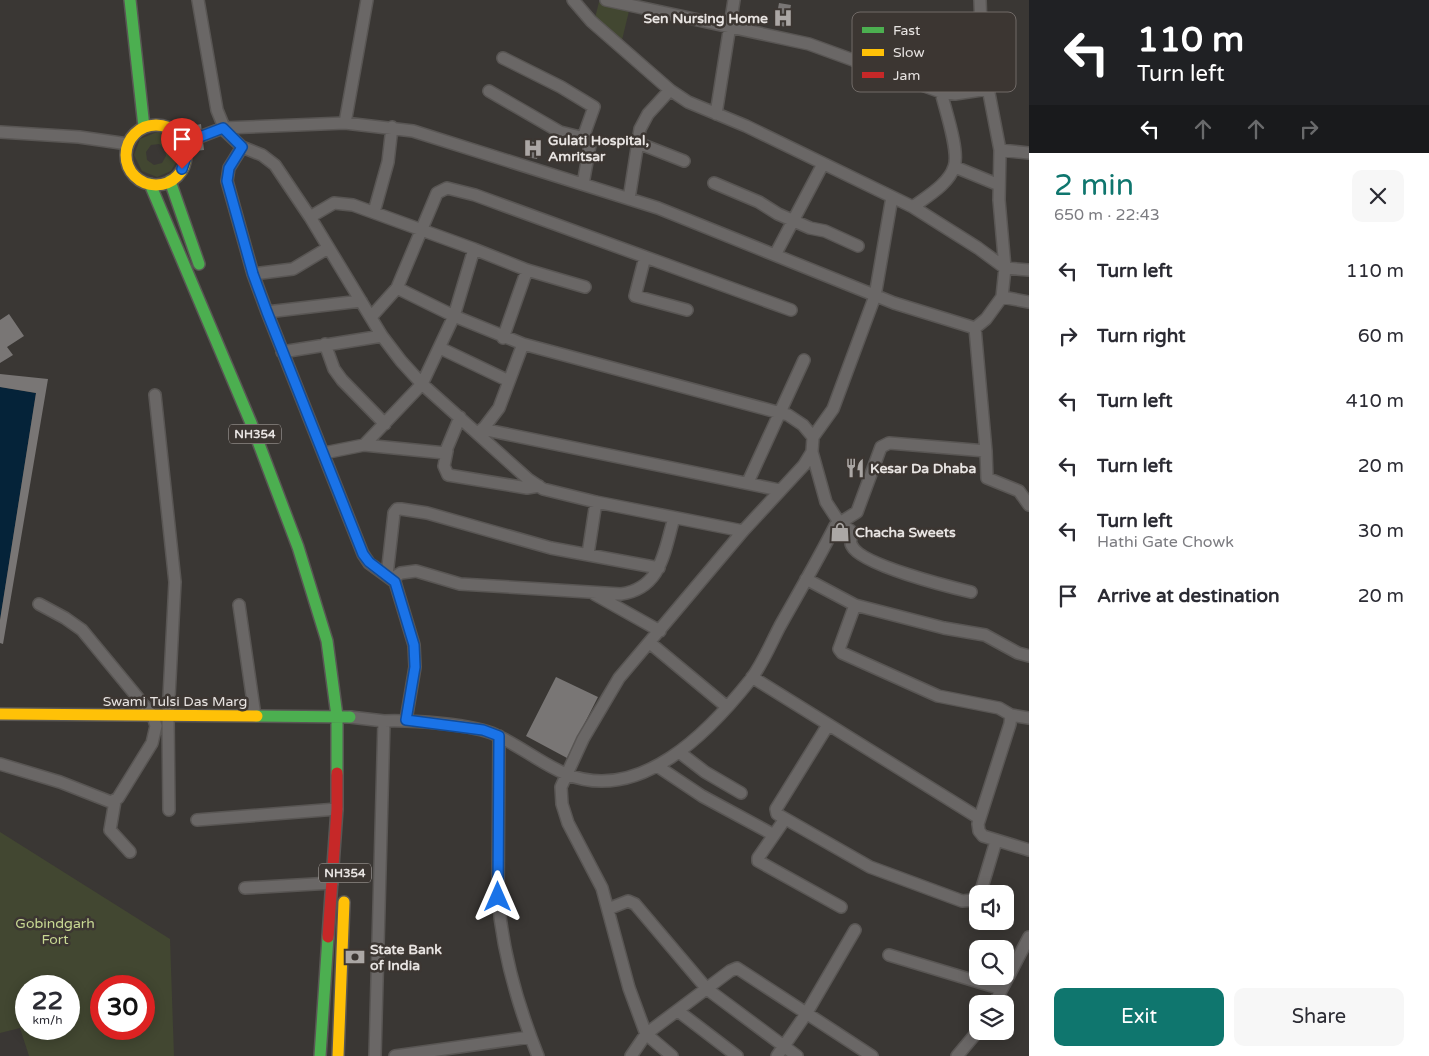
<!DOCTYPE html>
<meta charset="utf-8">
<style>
body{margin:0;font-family:"Varela Round",sans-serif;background:#f7f7f7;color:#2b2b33;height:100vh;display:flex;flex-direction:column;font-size:19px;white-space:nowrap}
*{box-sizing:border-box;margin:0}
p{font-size:16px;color:#7c7c81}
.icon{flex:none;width:28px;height:28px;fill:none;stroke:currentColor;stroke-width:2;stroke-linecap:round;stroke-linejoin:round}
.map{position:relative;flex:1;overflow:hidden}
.details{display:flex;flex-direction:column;background:#fff;width:400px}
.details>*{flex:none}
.guide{background:#202124;color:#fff;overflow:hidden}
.buttons{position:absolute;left:969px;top:885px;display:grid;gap:10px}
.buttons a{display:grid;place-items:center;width:45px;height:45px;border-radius:10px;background:#fff;box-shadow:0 2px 12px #0003;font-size:25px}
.speed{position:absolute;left:15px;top:975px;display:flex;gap:10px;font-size:25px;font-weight:700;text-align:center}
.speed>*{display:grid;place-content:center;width:65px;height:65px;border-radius:50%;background:#fff;box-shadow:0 2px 12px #0003;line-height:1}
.speed small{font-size:12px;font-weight:400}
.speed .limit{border:8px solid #d22;background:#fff;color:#111}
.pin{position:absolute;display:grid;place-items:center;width:42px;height:42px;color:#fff;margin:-51px -21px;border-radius:50% 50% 50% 0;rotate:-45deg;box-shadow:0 0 5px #0007}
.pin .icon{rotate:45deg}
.me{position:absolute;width:55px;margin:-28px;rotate:0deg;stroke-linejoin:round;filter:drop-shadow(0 0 4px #0008)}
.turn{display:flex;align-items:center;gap:18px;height:105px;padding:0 25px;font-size:22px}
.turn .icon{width:65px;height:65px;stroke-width:2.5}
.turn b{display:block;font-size:35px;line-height:42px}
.lanes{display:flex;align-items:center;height:48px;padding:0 25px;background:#0003;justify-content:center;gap:25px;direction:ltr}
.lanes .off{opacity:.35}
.round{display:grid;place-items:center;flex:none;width:52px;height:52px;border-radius:10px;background:#f7f7f7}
.headline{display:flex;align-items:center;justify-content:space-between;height:85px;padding:0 25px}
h1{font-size:30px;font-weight:600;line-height:38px;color:#0f766e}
.action{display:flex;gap:10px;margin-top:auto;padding:10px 25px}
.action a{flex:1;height:58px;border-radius:10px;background:#0f766e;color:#fff;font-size:20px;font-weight:600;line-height:58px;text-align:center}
.action a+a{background:#f7f7f7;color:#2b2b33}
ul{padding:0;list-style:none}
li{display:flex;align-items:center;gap:15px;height:65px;padding:0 25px}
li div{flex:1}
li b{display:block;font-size:19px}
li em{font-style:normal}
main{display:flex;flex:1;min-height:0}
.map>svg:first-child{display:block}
.green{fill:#424731;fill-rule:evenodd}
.water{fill:#052339}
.building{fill:#797675}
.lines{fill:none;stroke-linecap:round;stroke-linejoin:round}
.street-casing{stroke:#595654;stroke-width:14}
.fast-casing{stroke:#595654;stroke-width:14}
.slow-casing{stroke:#595654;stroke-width:14}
.jam-casing{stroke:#595654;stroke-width:14}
.street{stroke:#6a6766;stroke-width:11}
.fast{stroke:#4caf50;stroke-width:11}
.slow{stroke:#ffc107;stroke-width:11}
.jam{stroke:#c62828;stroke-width:11}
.route-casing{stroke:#114b97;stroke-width:12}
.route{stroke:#1a73e8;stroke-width:9}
.labels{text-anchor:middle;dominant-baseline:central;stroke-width:5;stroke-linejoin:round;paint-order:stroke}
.shield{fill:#3c3632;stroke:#b4b0ad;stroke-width:1}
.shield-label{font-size:12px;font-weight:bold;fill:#e8e4e2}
.poi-label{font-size:14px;font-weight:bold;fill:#e8e4e2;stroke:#3c3632;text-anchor:start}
.street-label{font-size:14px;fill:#e8e4e2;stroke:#3c3632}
.park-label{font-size:14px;fill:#c8d893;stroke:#3c3632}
.key{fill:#3c3632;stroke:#706a67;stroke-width:1}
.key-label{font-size:14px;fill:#e8e4e2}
</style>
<main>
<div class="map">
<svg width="1029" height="1056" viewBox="0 0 1029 1056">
<rect width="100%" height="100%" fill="#3a3734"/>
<path class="green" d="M599,2L629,11L622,40L595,18Z
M157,132C171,134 178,143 179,157L171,171L157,177L142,171L134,155L140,139ZM159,144L165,149L166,156L162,163L154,165L147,160L146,152L151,145Z
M0,832L170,939L174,1056H29L20,1028L0,1033ZM69,986V1029H26V986ZM101,986H144V1029H101Z"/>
<path class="water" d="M0,387L36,393L0,620Z"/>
<path class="building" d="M779,3L791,5L787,27L775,25Z
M201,124L204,150L195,151L192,126Z
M530,141L541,144L537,159L526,157Z
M9,314L24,336L7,347L13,355L0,363V320Z
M0,374L48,379L3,644L0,643V620L36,393L0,387Z
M556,677L598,697L567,758L526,736Z"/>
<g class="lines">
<defs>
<path id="street" d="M198,0L217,110L226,132L242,147L262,155L275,165L310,217L382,336L401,361L422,384L528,479L543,489L596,502L743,531
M573,0L591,21L670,90L688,102L746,126L913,207L978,248L1005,268L1029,270
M606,0L809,44L941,92L955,94L988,89
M980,0L982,57L1000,150
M503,58L561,87L594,107L584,135L590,145L583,184
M489,91L560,132L584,138
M716,114L734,0
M345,123L367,0
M0,132L79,137L128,144
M184,143L223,128L345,123L413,131L658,208L894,303L975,328
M638,143L684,161
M242,147L229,168L227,181L253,274L267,312L363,554L369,563L395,582L414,645L415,667L406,720
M955,167L999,185
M714,183L759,202L778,214L810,228L825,231L858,246
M629,199L640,129L648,114L670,90
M913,207C926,197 949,184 954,167C960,152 945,109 941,92
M374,212L388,162L392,127
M310,217L334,203L353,205L474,249L454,316L422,384L364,445L324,453
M474,249L527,270L585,287
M775,255L823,164
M645,257L635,296L687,310
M253,274L293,269L328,248
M397,288L454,316L523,344L788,415L803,425L813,437L812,452L804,465L743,531L619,678L583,739L561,787L562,804L568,823L602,888L629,988L646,1034L631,1056
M1002,297L1029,302
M267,312L361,301
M371,317L397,288L437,193L447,188L475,195L791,310
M975,328L986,319L1002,297L1005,268L999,200L1000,150L1029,153
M503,338L527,270
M325,344L334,369L342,380L385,424
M440,348L509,381
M282,352L382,336
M155,395L175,582L168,716L169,810
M482,429L779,490
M480,433L499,408L523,344
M813,437L833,409L875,296L892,197
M364,445L445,453L460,417
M447,451L444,466L448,475L527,488L539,486
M986,451L987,478L1019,491L1029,505
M812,452L826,502L839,522L851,531C852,536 849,542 852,546C861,565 950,587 971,592
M748,482L804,360
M588,554L596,502
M387,575L394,513L397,509H401L427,513L551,548L659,568
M393,578L401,573L416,571L460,584L621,594C662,588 664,551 674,518
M806,579L855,605L839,649L842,653L938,696L999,708L1011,715L1010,724L978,824L979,831L983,836L1029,850
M594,594L660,631
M239,605L255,716
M855,605L944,628L985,635L1018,653L1029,656
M650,643L727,707
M752,677L979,818
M1011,715L1029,718
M350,717L384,721L375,1056
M384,721C410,720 474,724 496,735C520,746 542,764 566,774C640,804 709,732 751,679C763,663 771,643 780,626C799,592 818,560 835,526L857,512L881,447L889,443L986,451L975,328
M828,725L776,809L777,814L870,867L962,901L974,900L978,898
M499,736L498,897C502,950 518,1006 538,1056
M679,752L705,772L741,793
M0,764L60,782L111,802L118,798L152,743L156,726L153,716L82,630L65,618L39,604
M657,766L702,796L774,835
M115,801L110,830L130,852
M785,819L758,858V861L841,907
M197,820L337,809
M245,888L332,883
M980,894L996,841
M608,909L628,901L635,904L707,989L797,1056
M889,955L1002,989
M994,1004L1029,937
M678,1011L737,1056
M395,1056L530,1037
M672,1056L646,1034L730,971L737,968L872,1056
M777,1056L806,1014L855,930
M957,1056L978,1031"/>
<path id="fast" d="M130,0L144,127
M170,181L199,264
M150,184L251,423L298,547L327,641L337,716V773
M257,716L350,717
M320,1056L328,937"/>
<path id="slow" d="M126 155a30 30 0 1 1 60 0a30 30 0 1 1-60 0Z
M0,714L257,716
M338,1056L344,902"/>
<path id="jam" d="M328,937L337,809V773"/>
</defs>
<use href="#street" class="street-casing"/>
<use href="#fast" class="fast-casing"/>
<use href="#slow" class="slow-casing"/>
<use href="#jam" class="jam-casing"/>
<use href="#street" class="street"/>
<use href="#fast" class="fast"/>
<use href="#slow" class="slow"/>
<use href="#jam" class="jam"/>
</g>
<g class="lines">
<defs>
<path id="route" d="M182,169L185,160L184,143L223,128L242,147L229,168L227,181L253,274L267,312L363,554L369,562L395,582L414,645L415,667L406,720L483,730L499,736L498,897"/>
</defs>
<use href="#route" class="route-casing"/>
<use href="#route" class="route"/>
</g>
<defs>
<symbol id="hospital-bare" viewBox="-9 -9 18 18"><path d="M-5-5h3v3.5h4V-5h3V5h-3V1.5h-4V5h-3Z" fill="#aba7a5" stroke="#3c3632" stroke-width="2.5" paint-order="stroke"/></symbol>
<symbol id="restaurant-bare" viewBox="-9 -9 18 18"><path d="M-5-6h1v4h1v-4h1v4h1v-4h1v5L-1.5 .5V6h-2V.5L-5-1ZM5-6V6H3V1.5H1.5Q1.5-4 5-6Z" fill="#aba7a5" stroke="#3c3632" stroke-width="2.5" paint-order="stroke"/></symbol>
<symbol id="shop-bare" viewBox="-9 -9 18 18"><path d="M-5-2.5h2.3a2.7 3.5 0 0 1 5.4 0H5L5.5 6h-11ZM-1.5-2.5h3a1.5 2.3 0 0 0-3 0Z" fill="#aba7a5" stroke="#3c3632" stroke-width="2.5" paint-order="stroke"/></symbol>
<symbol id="bank-bare" viewBox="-9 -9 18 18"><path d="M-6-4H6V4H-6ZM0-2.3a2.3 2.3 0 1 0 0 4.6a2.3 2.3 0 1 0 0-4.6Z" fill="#aba7a5" stroke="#3c3632" stroke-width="2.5" paint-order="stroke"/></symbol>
</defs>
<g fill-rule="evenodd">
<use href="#hospital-bare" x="769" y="4" width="28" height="28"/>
<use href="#hospital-bare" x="519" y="134" width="28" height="28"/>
<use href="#restaurant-bare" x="841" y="454" width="28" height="28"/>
<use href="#shop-bare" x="826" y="518" width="28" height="28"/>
<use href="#bank-bare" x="341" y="943" width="28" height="28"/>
</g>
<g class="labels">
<g class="shield">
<rect x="229" y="424.5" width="52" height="19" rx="4"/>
<rect x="319" y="863.5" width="52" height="19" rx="4"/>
</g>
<g class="shield-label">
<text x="255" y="434">NH354</text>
<text x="345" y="873">NH354</text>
</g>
<g class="poi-label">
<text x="768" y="18" text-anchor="end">Sen Nursing Home</text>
<text x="548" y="140">Gulati Hospital,<tspan x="548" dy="16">Amritsar</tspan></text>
<text x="870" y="468">Kesar Da Dhaba</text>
<text x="855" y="532">Chacha Sweets</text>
<text x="370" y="949">State Bank<tspan x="370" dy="16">of India</tspan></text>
</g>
<g class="street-label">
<text x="175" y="701">Swami Tulsi Das Marg</text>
</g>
<g class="park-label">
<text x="55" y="923">Gobindgarh<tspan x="55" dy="16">Fort</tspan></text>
</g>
</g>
<rect x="852" y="12" width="164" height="80" rx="8" class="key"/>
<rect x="862" y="27" width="22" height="6" fill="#4caf50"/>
<rect x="862" y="49" width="22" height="7" fill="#ffc107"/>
<rect x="862" y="72" width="22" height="6" fill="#c62828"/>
<g class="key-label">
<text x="893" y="35">Fast</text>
<text x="893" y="57">Slow</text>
<text x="893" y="80">Jam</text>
</g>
</svg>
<div class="buttons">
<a><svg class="icon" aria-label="sound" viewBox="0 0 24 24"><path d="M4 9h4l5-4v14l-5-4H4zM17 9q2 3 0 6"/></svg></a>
<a><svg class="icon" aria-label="search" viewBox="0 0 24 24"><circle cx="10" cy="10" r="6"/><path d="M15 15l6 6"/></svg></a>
<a><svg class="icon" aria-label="layers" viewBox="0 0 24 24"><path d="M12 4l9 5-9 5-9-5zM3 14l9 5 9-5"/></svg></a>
</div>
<div class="speed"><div>22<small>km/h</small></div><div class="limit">30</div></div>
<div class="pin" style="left:182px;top:169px;background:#d93025"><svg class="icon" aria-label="arrive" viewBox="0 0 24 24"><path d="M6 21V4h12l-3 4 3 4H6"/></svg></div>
<svg class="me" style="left:498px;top:897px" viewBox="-20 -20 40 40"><path d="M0-17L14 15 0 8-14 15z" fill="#1a73e8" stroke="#fff" stroke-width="4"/></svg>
</div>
<section class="details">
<div class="guide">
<div class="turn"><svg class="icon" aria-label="left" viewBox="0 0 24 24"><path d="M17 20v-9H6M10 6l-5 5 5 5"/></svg><div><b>110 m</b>Turn left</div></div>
<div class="lanes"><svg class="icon" aria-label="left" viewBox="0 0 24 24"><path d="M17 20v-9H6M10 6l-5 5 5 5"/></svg><svg class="icon off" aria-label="ahead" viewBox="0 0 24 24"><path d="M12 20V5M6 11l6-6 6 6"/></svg><svg class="icon off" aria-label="ahead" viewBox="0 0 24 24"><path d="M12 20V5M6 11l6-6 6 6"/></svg><svg class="icon off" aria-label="right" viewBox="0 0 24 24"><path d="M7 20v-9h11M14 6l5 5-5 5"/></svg></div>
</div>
<div class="headline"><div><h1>2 min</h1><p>650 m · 22:43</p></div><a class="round"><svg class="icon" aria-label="close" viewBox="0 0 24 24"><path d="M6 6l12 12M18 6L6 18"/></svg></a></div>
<ul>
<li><svg class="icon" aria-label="left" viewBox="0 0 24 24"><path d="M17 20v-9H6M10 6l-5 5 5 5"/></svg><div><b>Turn left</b></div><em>110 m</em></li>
<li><svg class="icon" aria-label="right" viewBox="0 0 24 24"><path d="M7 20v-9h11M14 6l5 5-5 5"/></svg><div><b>Turn right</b></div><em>60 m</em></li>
<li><svg class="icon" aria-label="left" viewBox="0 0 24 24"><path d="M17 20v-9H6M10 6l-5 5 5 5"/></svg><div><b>Turn left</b></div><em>410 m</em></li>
<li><svg class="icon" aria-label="left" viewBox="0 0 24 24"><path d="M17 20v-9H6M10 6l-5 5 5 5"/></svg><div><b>Turn left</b></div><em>20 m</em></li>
<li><svg class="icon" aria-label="left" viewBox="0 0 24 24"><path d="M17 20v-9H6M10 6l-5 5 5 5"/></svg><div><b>Turn left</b><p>Hathi Gate Chowk</p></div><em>30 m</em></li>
<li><svg class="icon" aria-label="arrive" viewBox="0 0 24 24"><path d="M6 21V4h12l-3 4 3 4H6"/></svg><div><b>Arrive at destination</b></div><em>20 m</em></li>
</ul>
<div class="action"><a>Exit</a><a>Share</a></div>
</section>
</main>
